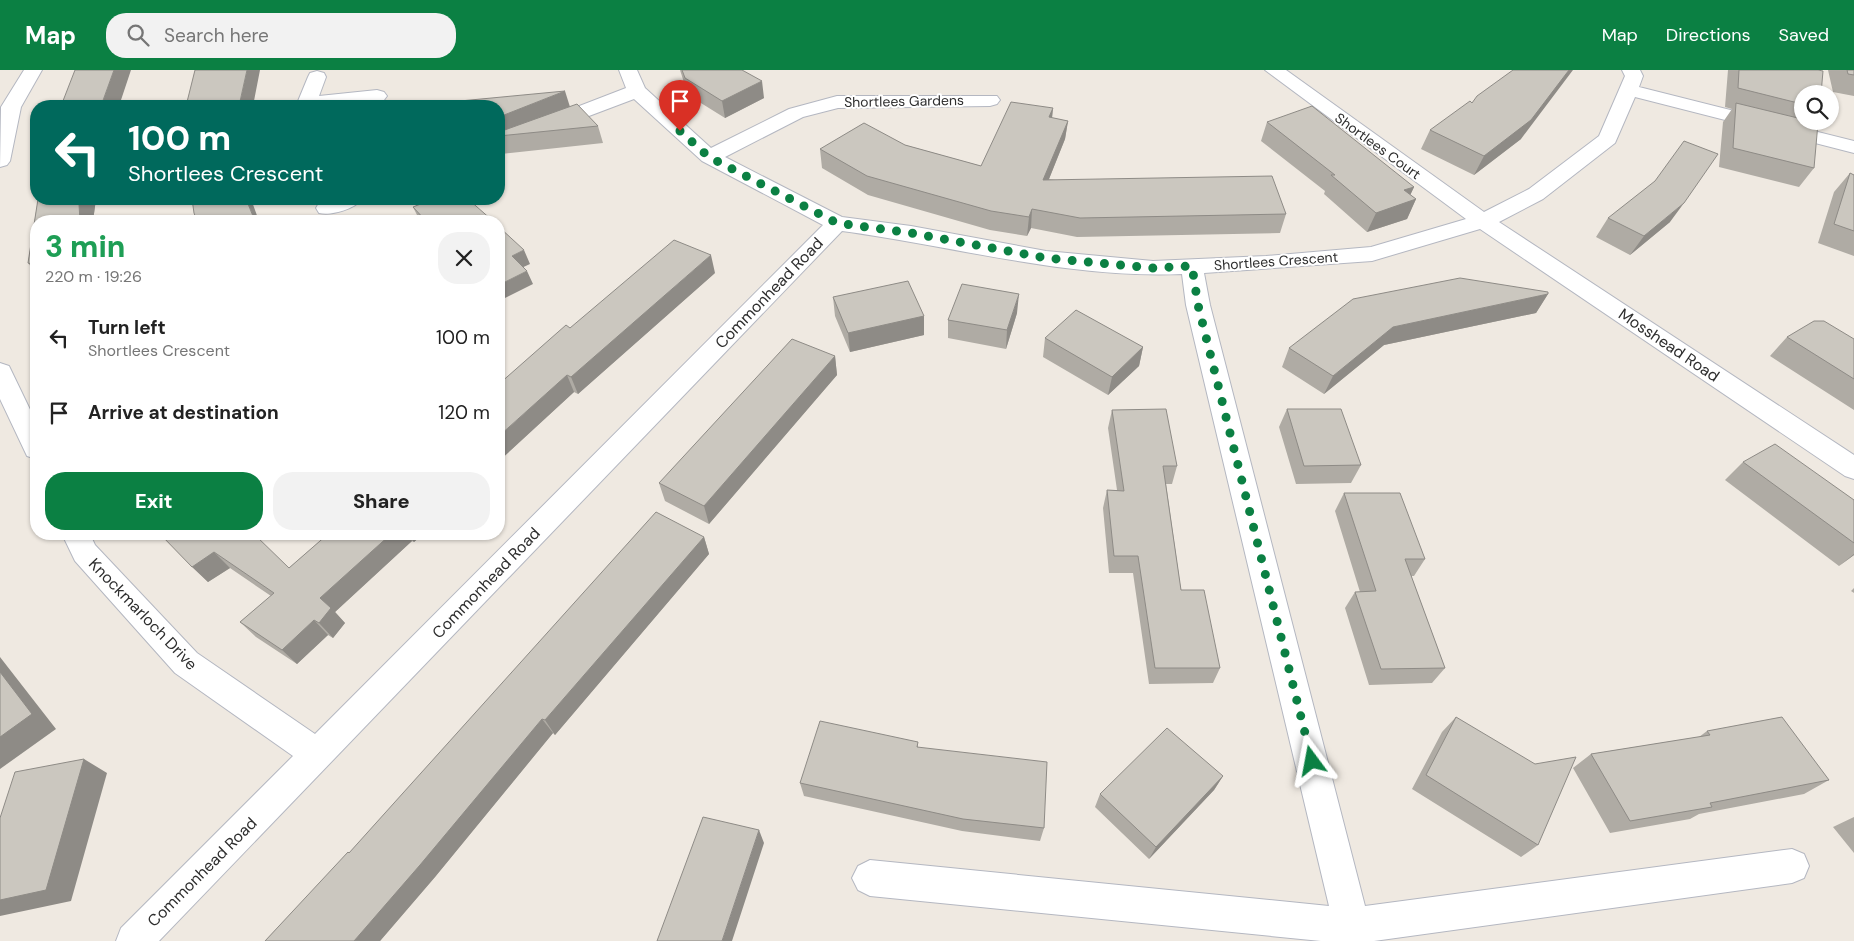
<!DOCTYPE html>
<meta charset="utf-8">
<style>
body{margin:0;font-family:"DM Sans",sans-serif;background:#f2f2f2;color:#222;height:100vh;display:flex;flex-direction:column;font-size:19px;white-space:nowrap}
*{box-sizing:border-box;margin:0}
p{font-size:16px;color:#767676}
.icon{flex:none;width:28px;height:28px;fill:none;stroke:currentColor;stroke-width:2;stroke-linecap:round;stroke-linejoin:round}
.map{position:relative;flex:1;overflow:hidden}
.details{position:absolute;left:30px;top:145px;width:475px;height:325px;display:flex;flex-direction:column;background:#fff;border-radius:20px;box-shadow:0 1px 4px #0004}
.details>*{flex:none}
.top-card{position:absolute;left:30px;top:30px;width:475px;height:105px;border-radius:20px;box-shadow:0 1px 4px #0004;background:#00695c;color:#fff;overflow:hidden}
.tools{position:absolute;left:1794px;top:15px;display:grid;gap:10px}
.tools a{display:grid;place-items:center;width:45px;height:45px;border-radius:50%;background:#fff;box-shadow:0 1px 4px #0004;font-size:25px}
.pin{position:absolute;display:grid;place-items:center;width:42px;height:42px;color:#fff;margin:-51px -21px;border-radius:50% 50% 50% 0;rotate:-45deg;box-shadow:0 0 5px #0007}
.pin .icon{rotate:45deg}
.me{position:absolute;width:55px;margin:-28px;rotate:347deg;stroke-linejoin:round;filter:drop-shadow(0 0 4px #0008)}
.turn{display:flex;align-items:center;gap:18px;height:105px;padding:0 15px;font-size:22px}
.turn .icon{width:65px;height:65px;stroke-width:2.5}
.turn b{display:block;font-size:35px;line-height:42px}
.round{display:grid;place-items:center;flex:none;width:52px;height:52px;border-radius:20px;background:#f2f2f2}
.head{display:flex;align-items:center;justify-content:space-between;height:85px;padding:0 15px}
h1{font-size:30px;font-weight:800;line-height:38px;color:#1e9e55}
.cta{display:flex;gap:10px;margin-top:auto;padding:10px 15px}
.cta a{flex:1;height:58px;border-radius:20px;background:#0b8043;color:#fff;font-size:20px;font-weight:800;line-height:58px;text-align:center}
.cta a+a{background:#f2f2f2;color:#222}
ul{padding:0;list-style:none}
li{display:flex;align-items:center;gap:15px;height:75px;padding:0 15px}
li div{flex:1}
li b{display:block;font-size:19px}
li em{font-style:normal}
header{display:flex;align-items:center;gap:30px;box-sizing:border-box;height:70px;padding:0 25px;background:#0b8043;color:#fff}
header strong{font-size:24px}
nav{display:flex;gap:28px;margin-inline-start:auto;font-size:18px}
.search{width:350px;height:45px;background:#f2f2f2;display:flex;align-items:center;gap:12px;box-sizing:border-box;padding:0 18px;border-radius:20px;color:#767676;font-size:19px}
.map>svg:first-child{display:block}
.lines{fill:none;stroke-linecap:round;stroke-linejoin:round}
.minor-casing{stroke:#b4b7c1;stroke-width:2}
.minor{fill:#fff;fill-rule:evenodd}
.wall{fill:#afaba4}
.shaded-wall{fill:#8e8b86}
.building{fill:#cbc7bf;stroke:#8e8b86}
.route{stroke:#0b8043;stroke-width:9;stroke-dasharray:0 16.2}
.labels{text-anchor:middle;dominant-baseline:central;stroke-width:4;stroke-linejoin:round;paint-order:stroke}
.far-street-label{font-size:14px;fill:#2e2e2e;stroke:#fff}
.street-label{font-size:16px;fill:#2e2e2e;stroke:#fff}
</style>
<header>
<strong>Map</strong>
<div class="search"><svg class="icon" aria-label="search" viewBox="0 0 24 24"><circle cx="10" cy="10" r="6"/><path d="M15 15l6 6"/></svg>Search here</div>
<nav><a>Map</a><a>Directions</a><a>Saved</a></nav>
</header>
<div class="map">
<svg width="1854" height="871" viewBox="0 0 1854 871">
<rect width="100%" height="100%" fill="#efe9e1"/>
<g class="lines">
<defs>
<path id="minor" d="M24,0H42L21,37L10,91L7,95L0,97L1,37Z
M619,0H637L645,18L711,78L789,39L837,26H997L1000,30L997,34L990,36L838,38L803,47L725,87L842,147L911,156L1046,181L1153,191L1266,186L1371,177L1466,149L1265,0H1286L1484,142L1529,119L1599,66L1625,6L1622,0H1640L1643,6L1639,17L1854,71V83L1635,27L1615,73L1543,129L1499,152L1854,385V409L1845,406L1480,159L1372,191L1204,203L1210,235L1365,836L1792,779L1804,784L1809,796L1804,808L1792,813L1374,871H1321L870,826L858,820L852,808L858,796L870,790L1329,836L1186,235L1182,204C1068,209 954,176 842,161L159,871H116L121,858L293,686L175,603L75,491L62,464H90L95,475L197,583L315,664L823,155L702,91L634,29L499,80V67L626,18Z
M317,1L324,3L326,7L319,26L377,20L384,22L387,26L384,30L377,32L331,36H296L308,7L310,3Z
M332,129H362C355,139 331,146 319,143L316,138L319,133Z
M0,293L9,296L36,352V389L27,386L0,329Z"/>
</defs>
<use href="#minor" class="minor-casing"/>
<use href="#minor" class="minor"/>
</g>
<path class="wall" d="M680,0H742L764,28L725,48L688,25Z
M1728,0H1818L1802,24V51L1814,98L1799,117L1719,97L1723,52L1732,39L1725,37Z
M1828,0H1854V26L1833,22Z
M460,31L570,36L598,56L603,73L501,84L499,81V36H462Z
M1053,38L1052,48L1068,51L1065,69L1049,109L1286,144L1280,163L1077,167L1031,158L1027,166L990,160L868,125L822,98L820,79L905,75L981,96Z
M1267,52L1414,117L1410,125L1416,129L1407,149L1367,162L1324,124L1325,121L1261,71Z
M1430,60L1521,69L1474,105L1421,79Z
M1850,103L1854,105V186L1818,173L1834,122Z
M38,129H96L93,151H36V203L28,193Z
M413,137L493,151H420Z
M1608,148L1670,152L1630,185L1596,167Z
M715,203L578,324L574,322L499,391L570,258Z
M1548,224L1536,243L1384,275L1324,324L1282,297L1289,278Z
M833,227L924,246V265L850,282L835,246Z
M1017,243L1006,279L948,268V250Z
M1787,267L1854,269V340L1770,286Z
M1045,268L1143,277L1139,296L1108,325L1043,287Z
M835,286L837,305L709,454L665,431L659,413Z
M1287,339L1361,395L1351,413L1296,414L1279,357Z
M1112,340L1177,396L1172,414H1166L1181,520L1220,598L1213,613L1149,614L1133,503H1109L1103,438L1107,420H1117L1108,358Z
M1743,392L1854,430V485L1839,496L1725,410Z
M1344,423L1425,489L1414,506H1411L1445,598L1432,613L1369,615L1345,538L1355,522H1360L1335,441Z
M160,464L289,498L328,464H423L414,472L412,471L335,542L345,553L333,568L328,565L297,594L256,567L240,552L271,526L230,498L208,512Z
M704,467L709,484L555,665L553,663L435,807L380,871H265L349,783Z
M1854,518V523L1851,521Z
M1456,647L1538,775L1521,787L1412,719L1442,662Z
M1707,661L1829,710L1804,724L1699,744L1690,749L1610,763L1573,698L1591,684L1699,667Z
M918,672V677L1044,758L1040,771L962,761L804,726L800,713Z
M1223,706L1214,720L1149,789L1095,737L1100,724Z
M1854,747V783L1833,757Z"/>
<path class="shaded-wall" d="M114,0H131L119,36H101Z
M247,0H260L253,36H239Z
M1569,0H1573L1521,69L1474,105L1484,86Z
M762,11L764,28L725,48L722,31Z
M565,21L570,37L499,65V47Z
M1053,38L1051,57L1049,47Z
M1068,51L1065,69L1041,129L1043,110Z
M1414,117L1407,132L1416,129L1407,149L1367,162L1376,143L1404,120Z
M80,129H96L93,151H80L79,134Z
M246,129H251L259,151H255Z
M1684,133L1670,152L1630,185L1644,166Z
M1032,139L1031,158L1027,166L1029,147Z
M524,180L530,194L517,200L512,186Z
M711,185L715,203L578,324L571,307Z
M527,201L533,214L499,231V215Z
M1019,224L1017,243L1006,279L1007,260Z
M1548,224L1536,243L1384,275L1324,324L1333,306L1393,257Z
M924,246V265L850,282L848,263Z
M1143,277L1139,296L1108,325L1112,307Z
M835,286L837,305L709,454L704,436Z
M567,305L574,322L499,391V366Z
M391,464H407L412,471L335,542L345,553L333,568L319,553L320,528Z
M408,464H423L414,472Z
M704,467L709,484L555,665L545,650Z
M214,482L230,498L208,512L192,497Z
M1854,484V485L1839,496Z
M314,550L328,565L297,594L282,580Z
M0,587L56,659L0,699Z
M542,649L553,663L435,807L380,871H354Z
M84,689L107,703L71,831L0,846V830Z
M1223,706L1214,720L1149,789L1156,777Z
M759,760L764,773L732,871H722Z"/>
<path class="building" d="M75,0H114L101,36H61Z
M195,0H247L239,36H186Z
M682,0H742L762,11L722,31L685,8Z
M1513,0H1569L1531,50L1484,86L1430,60L1470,31L1472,33L1477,26Z
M1739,0H1818L1823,1L1821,24H1802V34L1738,18Z
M1847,0H1854V5L1848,4Z
M565,21L499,47V36H464L460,31Z
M1011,32L1053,38L1049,47L1068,51L1043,110L1272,106L1286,144L1080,148L1032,139L1029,147L991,141L867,106L820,79L864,53L905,75L981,96Z
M1736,33L1802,49V51H1811L1818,53L1814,98L1733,78Z
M577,34L598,56L499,66V62Z
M1312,36L1414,117L1404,120L1416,129L1376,143L1331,105H1335L1267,52Z
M1684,71L1718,84L1684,133L1644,166L1608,148L1655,111Z
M1850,103L1854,105V161L1834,154Z
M38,129H80L79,134L80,151H36V195L28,193Z
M192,129H246L255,151H197L194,143Z
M433,129H468L493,151H426L413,137Z
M499,157L524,180L512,186L527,201L499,215Z
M674,170L711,185L571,307L567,305L499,366V314L566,255L570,258Z
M1460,208L1548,222V224L1393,257L1333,306L1289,278L1353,229Z
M908,211L924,246L848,263L833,227Z
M962,214L1019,224L1007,260L948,250Z
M1076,240L1143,277L1112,307L1045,268Z
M1814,251H1824L1854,269V309L1787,267Z
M792,269L835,286L704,436L659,413Z
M1166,339L1177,396H1163L1181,520H1204L1220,598H1155L1138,486H1114L1107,420L1124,421L1112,340Z
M1287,339H1341L1361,395L1304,396Z
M1775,374L1854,430V473L1743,392Z
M1344,423H1400L1425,489H1405L1445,598L1381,599L1355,522L1376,521Z
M656,442L704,467L545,650L542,649L420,795L354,871H265L348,782L349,783Z
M160,464H254L289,498L328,464H391L320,528L331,538L319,553L314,550L282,580L240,552L274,523L214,482L192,497Z
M0,602L32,644L0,667Z
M1456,647L1535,694L1576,687L1538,775L1426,705Z
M1782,647L1829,710L1710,733L1712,737L1630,751L1591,684L1710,665L1707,661Z
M820,651L918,672L917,677L1047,692L1044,758L963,749L800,713Z
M1167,658L1223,706L1156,777L1100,724Z
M84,689L46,820L0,830V748L15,702Z
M703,747L759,760L722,871H657Z"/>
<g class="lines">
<path class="route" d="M680,61L709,87L837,153L911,163L1046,188L1153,198L1192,196L1198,235L1312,691"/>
</g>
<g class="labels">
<g class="far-street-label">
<text transform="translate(904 31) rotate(-1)">Shortlees Gardens</text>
<text transform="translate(1378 76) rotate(36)">Shortlees Court</text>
<text transform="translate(1276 191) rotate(-4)">Shortlees Crescent</text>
</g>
<g class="street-label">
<text transform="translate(769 223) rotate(-46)">Commonhead Road</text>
<text transform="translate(1669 275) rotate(34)">Mosshead Road</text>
<text transform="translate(486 513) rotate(-46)">Commonhead Road</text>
<text transform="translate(143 544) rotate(46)">Knockmarloch Drive</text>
<text transform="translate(202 802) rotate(-45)">Commonhead Road</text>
</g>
</g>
</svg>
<div class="tools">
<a><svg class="icon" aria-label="search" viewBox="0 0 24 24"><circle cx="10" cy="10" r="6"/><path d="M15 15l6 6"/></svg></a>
</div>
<div class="pin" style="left:680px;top:61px;background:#d93025"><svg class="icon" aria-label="arrive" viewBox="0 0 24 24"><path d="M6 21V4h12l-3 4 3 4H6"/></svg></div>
<svg class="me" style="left:1312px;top:691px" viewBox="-20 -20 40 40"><path d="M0-17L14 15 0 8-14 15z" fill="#0b8043" stroke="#fff" stroke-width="4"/></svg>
<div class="top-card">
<div class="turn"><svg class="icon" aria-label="left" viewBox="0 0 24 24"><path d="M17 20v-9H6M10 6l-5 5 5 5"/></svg><div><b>100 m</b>Shortlees Crescent</div></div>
</div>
<section class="details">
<div class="head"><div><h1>3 min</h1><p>220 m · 19:26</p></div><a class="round"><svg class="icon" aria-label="close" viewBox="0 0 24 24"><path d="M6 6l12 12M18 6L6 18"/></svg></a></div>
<ul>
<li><svg class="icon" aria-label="left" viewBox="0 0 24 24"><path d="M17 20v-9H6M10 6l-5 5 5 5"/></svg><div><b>Turn left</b><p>Shortlees Crescent</p></div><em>100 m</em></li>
<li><svg class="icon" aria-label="arrive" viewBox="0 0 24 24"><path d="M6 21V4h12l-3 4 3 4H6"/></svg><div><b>Arrive at destination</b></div><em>120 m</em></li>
</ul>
<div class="cta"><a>Exit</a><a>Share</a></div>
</section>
</div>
